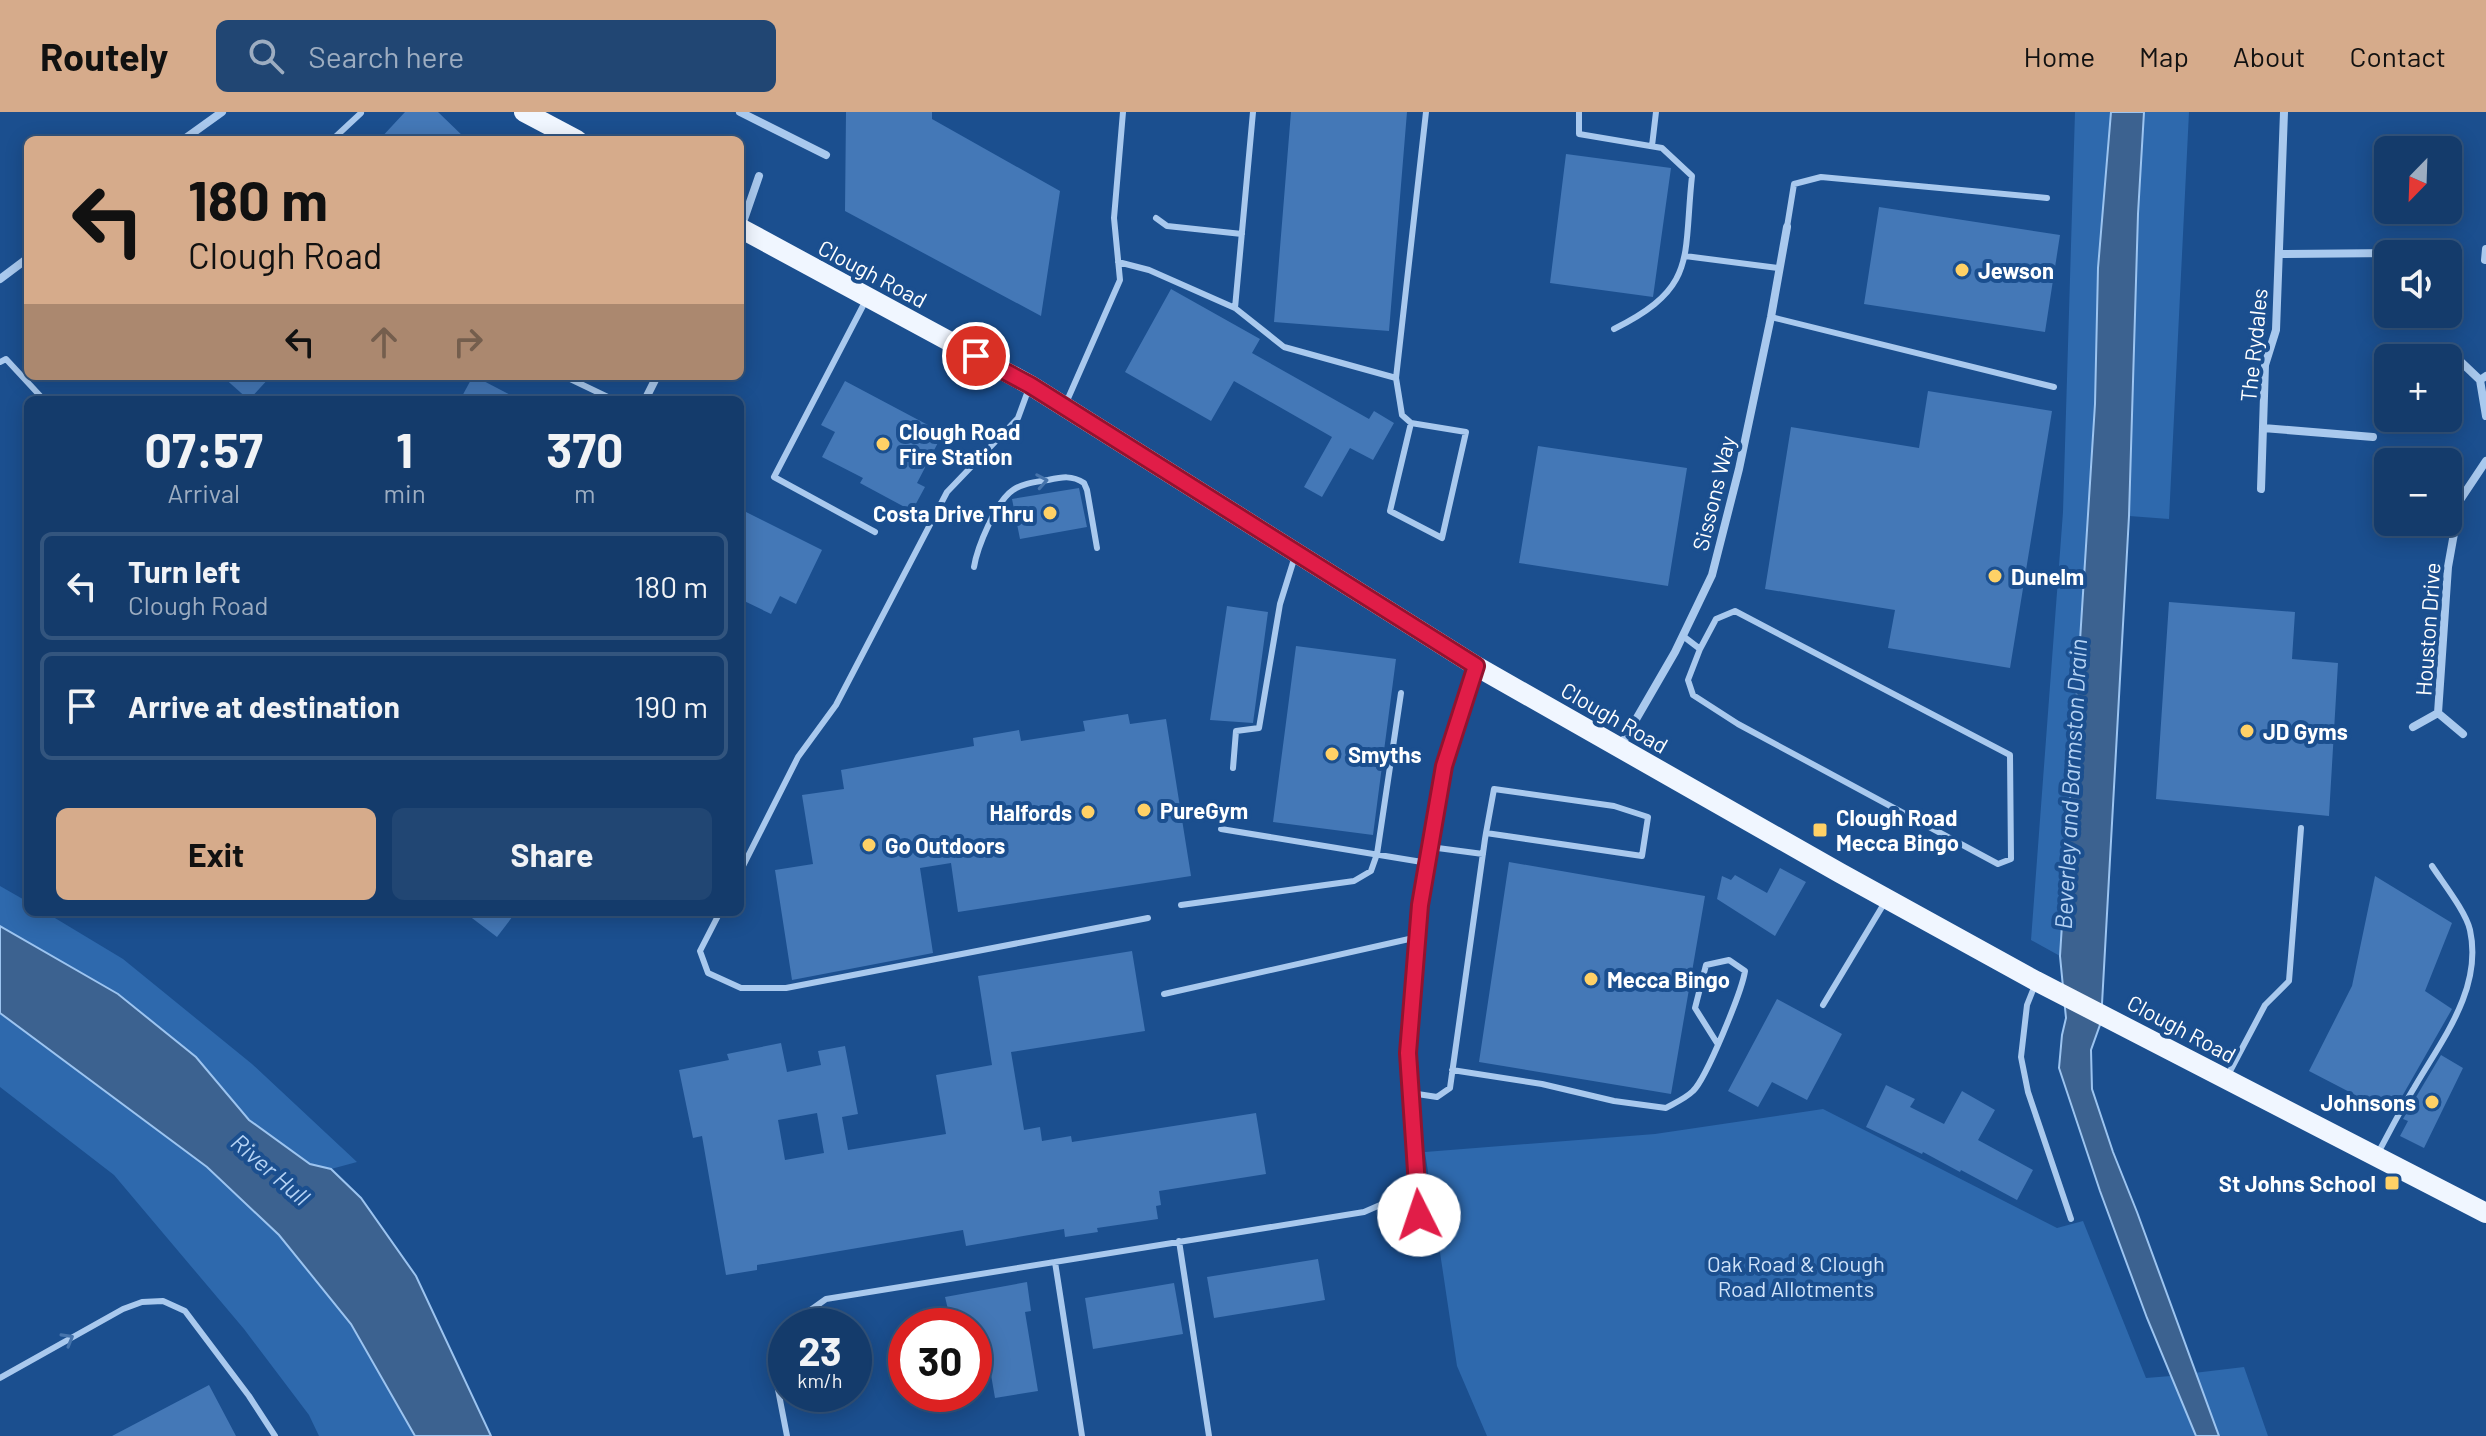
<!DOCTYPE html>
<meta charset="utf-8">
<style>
body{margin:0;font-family:Barlow,sans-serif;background:#214673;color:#f1f3f6;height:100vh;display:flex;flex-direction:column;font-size:30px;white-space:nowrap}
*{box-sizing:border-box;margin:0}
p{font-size:26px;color:#9dadc1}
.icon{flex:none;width:44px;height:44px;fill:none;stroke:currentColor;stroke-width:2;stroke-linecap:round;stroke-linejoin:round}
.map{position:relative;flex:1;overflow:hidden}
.sheet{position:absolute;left:24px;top:284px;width:720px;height:520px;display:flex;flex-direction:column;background:#143b6b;border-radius:12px;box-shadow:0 4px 20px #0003,0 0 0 2px #33557e}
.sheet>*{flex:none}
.hud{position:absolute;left:24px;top:24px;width:720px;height:244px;border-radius:12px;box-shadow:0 4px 20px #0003,0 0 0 2px #33557e;background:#d6ab8b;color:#111;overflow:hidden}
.needle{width:52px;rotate:203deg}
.buttons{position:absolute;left:2374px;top:24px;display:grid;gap:16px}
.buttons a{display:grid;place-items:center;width:88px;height:88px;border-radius:12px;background:#143b6b;box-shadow:0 4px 20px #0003,0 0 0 2px #33557e;font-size:40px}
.speed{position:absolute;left:768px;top:1196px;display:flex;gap:16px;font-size:40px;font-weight:700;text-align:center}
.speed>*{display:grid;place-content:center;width:104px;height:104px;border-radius:50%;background:#143b6b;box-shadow:0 4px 20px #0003,0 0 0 2px #33557e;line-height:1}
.speed small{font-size:20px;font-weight:400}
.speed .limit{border:12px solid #d22;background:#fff;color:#111}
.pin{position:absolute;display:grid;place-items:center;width:68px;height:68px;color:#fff;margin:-34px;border:4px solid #fff;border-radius:50%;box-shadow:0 2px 8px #0007}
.me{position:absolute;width:88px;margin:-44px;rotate:356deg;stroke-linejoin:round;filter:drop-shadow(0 0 6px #0008)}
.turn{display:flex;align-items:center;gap:28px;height:168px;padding:0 32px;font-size:36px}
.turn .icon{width:104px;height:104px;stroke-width:2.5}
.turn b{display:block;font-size:56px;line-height:68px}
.lanes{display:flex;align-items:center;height:76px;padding:0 32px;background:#0003;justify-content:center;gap:40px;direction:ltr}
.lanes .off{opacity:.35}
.eta{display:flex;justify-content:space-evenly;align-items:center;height:136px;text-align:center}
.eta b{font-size:48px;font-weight:700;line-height:56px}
.button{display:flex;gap:16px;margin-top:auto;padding:16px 32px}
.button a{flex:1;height:92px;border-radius:12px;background:#d6ab8b;color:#111;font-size:32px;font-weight:700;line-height:92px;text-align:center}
.button a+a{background:#214673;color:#f1f3f6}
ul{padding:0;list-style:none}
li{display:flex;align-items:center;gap:24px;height:108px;margin:0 16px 12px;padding:0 16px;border:4px solid #33557e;border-radius:12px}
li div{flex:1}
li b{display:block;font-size:30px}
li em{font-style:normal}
header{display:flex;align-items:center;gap:48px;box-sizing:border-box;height:112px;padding:0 40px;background:#d6ab8b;color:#111}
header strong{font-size:38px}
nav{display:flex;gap:44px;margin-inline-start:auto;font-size:28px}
.search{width:560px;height:72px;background:#214673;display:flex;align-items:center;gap:20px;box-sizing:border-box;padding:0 28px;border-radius:12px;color:#9dadc1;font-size:30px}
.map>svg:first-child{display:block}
.green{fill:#2e69ad}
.water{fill:#3c6290;stroke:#9cc4f0;stroke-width:2}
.building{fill:#4478b7;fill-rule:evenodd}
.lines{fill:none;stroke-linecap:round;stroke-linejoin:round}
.lane{stroke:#a9c9ee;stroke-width:6}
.street{stroke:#a9c9ee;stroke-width:8}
.primary{stroke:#f0f6ff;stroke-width:20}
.oneway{stroke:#4674ac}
.route-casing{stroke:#92132f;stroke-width:20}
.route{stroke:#e11d48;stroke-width:14}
.poi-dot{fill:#ffd166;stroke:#1b4f8f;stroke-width:3}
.labels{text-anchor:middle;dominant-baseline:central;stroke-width:8;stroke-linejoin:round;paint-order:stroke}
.poi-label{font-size:22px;font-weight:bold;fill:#fff;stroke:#1b4f8f;text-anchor:start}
.street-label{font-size:22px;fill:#fff;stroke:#1b4f8f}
.park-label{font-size:22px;fill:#cfe3fa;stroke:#1b4f8f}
.water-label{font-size:24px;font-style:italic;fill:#b5d3f5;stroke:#1b4f8f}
</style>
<header>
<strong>Routely</strong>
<div class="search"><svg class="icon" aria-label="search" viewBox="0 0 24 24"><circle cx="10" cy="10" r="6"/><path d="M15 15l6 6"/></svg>Search here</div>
<nav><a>Home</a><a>Map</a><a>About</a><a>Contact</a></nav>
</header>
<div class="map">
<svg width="2486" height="1324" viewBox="0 0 2486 1324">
<rect width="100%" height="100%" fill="#1b4f8f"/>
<path class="green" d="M2075,0H2111L2098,155L2095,292L2060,844L2031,828L2063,400Z
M2144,0H2189L2169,407L2129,404L2138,102Z
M0,774L28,790V800H45L123,847L252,952L357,1050L331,1057L310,1052L249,1008L196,945L118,882L0,814Z
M0,901L207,1055L279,1123L351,1212L415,1324H319L309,1303L244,1217L114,1063L0,975Z
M1823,997L2057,1116L2083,1109L2146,1266L2171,1264L2196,1324H1487L1457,1254L1425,1040L1655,1022Z
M2244,1255L2268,1324H2219L2194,1261Z"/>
<path class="water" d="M2111,0H2144L2138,102L2129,404L2101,910L2091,938L2092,977L2113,1040L2137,1100L2219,1324H2196L2147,1206L2100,1079L2059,956L2062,923L2066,906L2060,844L2095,292L2098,156Z
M0,814L118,882L196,945L249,1008L310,1052L331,1057L361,1086L416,1164L491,1324H415L351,1212L279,1123L207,1055L0,901Z"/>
<path class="building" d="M405,0H438L467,28H379Z
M846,0H932V7L1060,79L1041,204L845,99Z
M1291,0H1407L1389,219L1274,210Z
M1566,42L1671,56L1653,185L1550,171Z
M1879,95L2060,123L2045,220L1864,192Z
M1171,177L1260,227L1252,241L1369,307L1374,299L1394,311L1373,348L1350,336L1322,385L1304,375L1332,325L1234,269L1211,309L1125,260Z
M222,264H271L249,288Z
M473,264H474L520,288H460Z
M845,269L943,321L917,371L925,375L912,399L860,371L863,366L822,345L835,320L821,313Z
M1928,279L2052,299L2010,556L1888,536L1895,498L1765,477L1791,315L1919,336Z
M1538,334L1687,356L1668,474L1519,451Z
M1079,376L1087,415L1020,427L1012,387Z
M740,397L822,438L796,492L780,484L771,502L740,487Z
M2169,490L2295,500L2292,547L2338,551L2329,704L2156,687Z
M1227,494L1268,500L1253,611L1210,608Z
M1296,534L1396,547L1373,723L1273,710Z
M1128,602L1130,612L1166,607L1191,764L958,800L951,751L920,756L933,841L792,868L775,758L813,752L802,683L844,677L841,658L974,634L973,626L1019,618L1021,629L1085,619L1083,609Z
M1509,750L1705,784L1671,982L1479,950Z
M1780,756L1806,770L1775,824L1717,787L1722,764L1731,768L1735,763L1767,781Z
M2375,764L2452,811L2425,879L2452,897L2392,1002L2309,959L2352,874Z
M464,800H516L497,825Z
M1132,839L1145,919L1011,940L1024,1018L1040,1015L1042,1029L1071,1024L1072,1030L1256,1001L1266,1062L1159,1079L1161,1093L1156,1094L1158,1107L1097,1116L1098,1120L1065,1125L1064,1117L966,1134L963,1118L757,1153V1158L726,1163L702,1024L693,1026L679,958L729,948L727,942L781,931L787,960L821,953L818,939L845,934L858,1002L842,1005L848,1038L946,1022L936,963L992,953L978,864ZM817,1001L824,1041L785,1048L778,1008Z
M1777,887L1842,922L1807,988L1772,970L1758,995L1728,979Z
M2441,943L2463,956L2424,1036L2400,1024L2408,1009L2403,1007Z
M1886,973L1915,987L1910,995L1944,1012L1962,979L1995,998L1978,1028L2033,1058L2017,1088L1961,1058L1960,1060L1923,1040L1922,1042L1866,1015Z
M1318,1147L1325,1188L1214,1206L1207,1165Z
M1027,1170L1031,1199L1025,1200L1038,1279L995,1286L989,1251L974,1253V1210L952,1214L945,1185Z
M1174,1171L1183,1222L1093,1237L1085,1186Z
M209,1273L236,1324H112Z"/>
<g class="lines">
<path class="lane" d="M1579,0V22L1662,36L1692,64C1683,147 1698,175 1614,217
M332,28L361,1
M1652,34L1656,0
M1156,106L1167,114L1242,122
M1787,115L1794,72L1821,65L2047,86
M1685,144L1778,156
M1118,150L1149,158L1235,196L1284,235L1396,266
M866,188L774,365L875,420
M1235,196L1253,0
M1771,205L2054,275
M0,250L6,247L44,288
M564,264L614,288
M1066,291L1120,168L1114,106L1123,0
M1411,311L1390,399L1442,426L1466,320L1411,311L1402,303L1396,266L1426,0
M974,455C977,436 996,389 1013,378C1023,371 1036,370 1048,368C1062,365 1072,363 1084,371L1087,378L1097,436
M1735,499L2010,643L2011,747L1998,752L1738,612L1693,583L1688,568L1700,537L1716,507Z
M1683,524L1700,537
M1233,656L1236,619L1259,616L1280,492L1295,444
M1221,717L1428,751
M1430,735L1483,742
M740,760L798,645L836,593L947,380L1018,306L1029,276
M1181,793L1354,769L1371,759L1377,742L1401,581
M720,800L700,839L708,861L741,876H786L1148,806
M2035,873L2027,893L2021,945L2028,980L2071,1107
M1164,882L1418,825
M1823,893L1885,790
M1452,958L1542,972L1614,989L1666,996C1675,991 1686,986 1693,979C1706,967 1742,879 1745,859L1729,848L1706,853L1695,896L1717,931
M2228,963L2265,893L2289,869L2301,716
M1411,981L1437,985L1450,976L1485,727L1486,721L1494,677L1614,694L1648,705L1642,744L1486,721
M2378,1041C2390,1019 2401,997 2414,976C2441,929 2483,877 2470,818C2466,800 2443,771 2432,754
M1179,1129L1209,1324
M1055,1150L1082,1324
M788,1214L826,1187L1364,1100L1417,1077
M786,1220L775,1262L787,1324
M0,1266L123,1197L142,1190L163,1189L185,1199L249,1284L275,1324"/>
<path class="street" d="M740,0L826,43
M183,28L222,0
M741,116L759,64
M2279,142L2394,141
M2485,148L2486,137
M0,167L28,146
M2460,249L2480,268L2486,264
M2480,268L2486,304
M645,288L657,264
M2263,316L2373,325
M2261,377L2265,253L2276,218L2284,0
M2438,601L2448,455L2460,388L2486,349
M2413,615L2438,601L2463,622
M1620,635L1675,540L1712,463L1739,357L1771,205L1787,115
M1419,1103L1408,941L1420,793L1444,654L1476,555"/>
<path class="primary" d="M524,0L577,28
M740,116L1030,273L1476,554L1840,761L2036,869L2486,1101"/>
</g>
<defs><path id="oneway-chevron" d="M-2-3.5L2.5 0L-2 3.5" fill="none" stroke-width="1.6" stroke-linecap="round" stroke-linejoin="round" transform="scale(2)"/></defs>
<g class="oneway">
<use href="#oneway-chevron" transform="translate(1042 369) rotate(-10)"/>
<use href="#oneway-chevron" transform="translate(68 1227) rotate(-30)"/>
</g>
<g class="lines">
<defs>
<path id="route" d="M976,244L1030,273L1476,554L1444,654L1420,793L1408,941L1419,1103"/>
</defs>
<use href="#route" class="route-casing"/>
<use href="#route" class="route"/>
</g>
<g class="poi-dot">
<circle cx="1962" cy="158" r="8"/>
<circle cx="883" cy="332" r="8"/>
<circle cx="1050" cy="401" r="8"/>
<circle cx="1995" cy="464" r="8"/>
<circle cx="2247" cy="619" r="8"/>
<circle cx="1332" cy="642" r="8"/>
<circle cx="1144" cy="698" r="8"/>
<circle cx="1088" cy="700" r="8"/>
<rect x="1812" y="710" width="16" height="16" rx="4"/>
<circle cx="869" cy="733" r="8"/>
<circle cx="1591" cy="867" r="8"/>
<circle cx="2432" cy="990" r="8"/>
<rect x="2384" y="1063" width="16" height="16" rx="4"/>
</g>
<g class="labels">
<g class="poi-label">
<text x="1978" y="158">Jewson</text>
<text x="899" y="319">Clough Road<tspan x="899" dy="25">Fire Station</tspan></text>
<text x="1034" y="401" text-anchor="end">Costa Drive Thru</text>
<text x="2011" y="464">Dunelm</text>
<text x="2263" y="619">JD Gyms</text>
<text x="1348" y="642">Smyths</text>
<text x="1160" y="698">PureGym</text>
<text x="1072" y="700" text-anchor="end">Halfords</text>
<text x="1836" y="705">Clough Road<tspan x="1836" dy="25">Mecca Bingo</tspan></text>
<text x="885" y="733">Go Outdoors</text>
<text x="1607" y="867">Mecca Bingo</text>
<text x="2416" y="990" text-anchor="end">Johnsons</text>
<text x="2376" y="1071" text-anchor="end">St Johns School</text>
</g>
<g class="street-label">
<text transform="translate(873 161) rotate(28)">Clough Road</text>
<text transform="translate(2253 233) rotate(-84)">The Rydales</text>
<text transform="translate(1713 381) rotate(-76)">Sissons Way</text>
<text transform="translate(2427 517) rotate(-86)">Houston Drive</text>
<text transform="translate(1615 605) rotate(30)">Clough Road</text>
<text transform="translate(2182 916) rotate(28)">Clough Road</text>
</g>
<g class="park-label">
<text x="1796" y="1151">Oak Road &amp; Clough<tspan x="1796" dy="25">Road Allotments</tspan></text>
</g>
<g class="water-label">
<text transform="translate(2070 672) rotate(-87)">Beverley and Barmston Drain</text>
<text transform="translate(271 1057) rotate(41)">River Hull</text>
</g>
</g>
</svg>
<div class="buttons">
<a><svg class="needle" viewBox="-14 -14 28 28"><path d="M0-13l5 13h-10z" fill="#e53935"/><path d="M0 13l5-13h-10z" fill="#9dadc1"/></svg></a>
<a><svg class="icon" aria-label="sound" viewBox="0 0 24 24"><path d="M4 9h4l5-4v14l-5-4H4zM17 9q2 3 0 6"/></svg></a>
<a>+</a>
<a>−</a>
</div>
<div class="speed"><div>23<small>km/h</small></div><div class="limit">30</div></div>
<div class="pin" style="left:976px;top:244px;background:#d93025"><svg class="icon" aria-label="arrive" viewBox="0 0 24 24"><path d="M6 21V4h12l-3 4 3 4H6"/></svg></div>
<svg class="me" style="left:1419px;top:1103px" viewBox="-20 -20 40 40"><circle r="19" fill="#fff"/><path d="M0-13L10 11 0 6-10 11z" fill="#e11d48"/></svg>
<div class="hud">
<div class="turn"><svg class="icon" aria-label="left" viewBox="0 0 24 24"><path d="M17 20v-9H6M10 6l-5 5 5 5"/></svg><div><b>180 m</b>Clough Road</div></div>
<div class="lanes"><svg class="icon" aria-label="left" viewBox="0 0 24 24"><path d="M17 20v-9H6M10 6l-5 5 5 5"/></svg><svg class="icon off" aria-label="ahead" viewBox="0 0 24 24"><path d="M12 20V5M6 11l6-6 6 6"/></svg><svg class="icon off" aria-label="right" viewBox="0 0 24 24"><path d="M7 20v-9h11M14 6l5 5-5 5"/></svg></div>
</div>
<section class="sheet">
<div class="eta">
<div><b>07:57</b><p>Arrival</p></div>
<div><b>1</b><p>min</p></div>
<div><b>370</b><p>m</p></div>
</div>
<ul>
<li><svg class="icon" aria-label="left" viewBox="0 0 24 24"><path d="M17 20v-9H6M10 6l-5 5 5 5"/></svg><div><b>Turn left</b><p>Clough Road</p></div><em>180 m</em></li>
<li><svg class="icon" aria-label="arrive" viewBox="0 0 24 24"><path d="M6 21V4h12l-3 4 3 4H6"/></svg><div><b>Arrive at destination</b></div><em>190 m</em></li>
</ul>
<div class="button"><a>Exit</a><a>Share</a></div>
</section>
</div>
